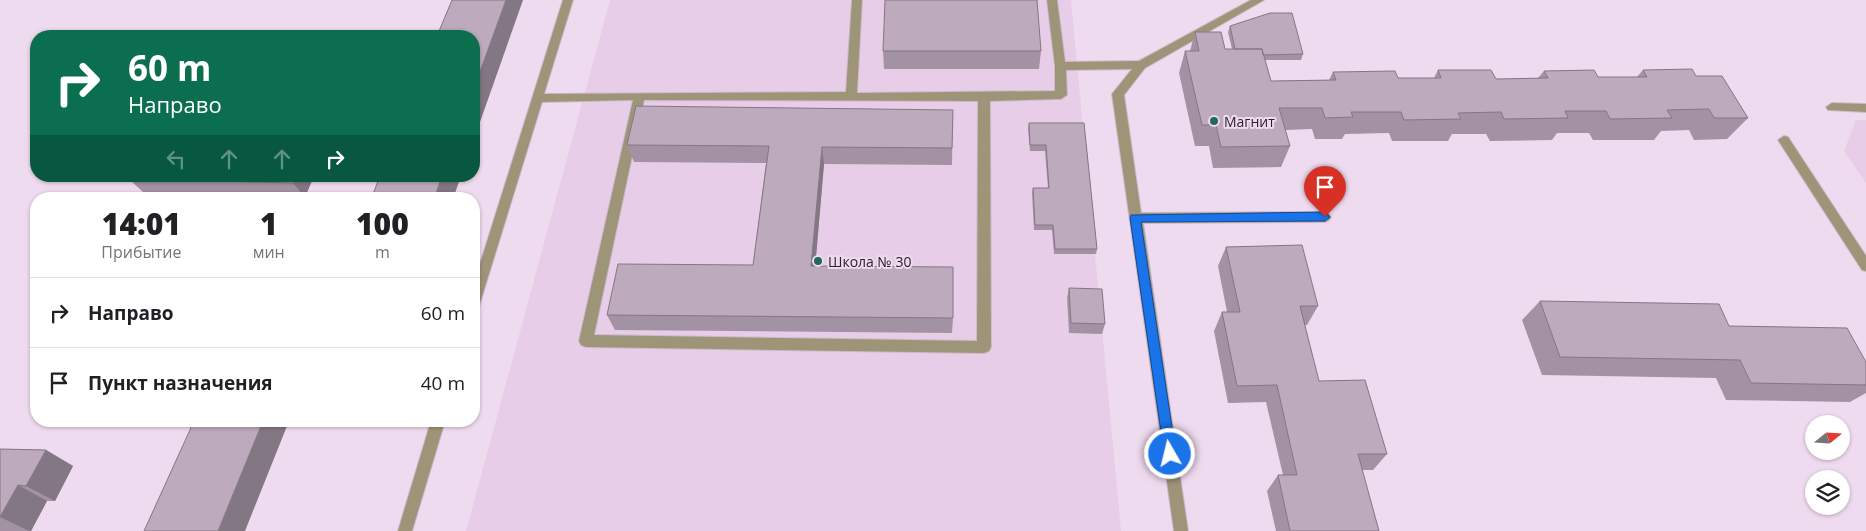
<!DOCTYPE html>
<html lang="ru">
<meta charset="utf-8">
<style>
body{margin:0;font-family:"Open Sans",sans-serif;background:#f2f2f2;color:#202124;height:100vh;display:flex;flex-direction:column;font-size:19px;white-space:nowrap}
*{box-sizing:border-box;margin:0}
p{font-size:16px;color:#757577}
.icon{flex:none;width:28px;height:28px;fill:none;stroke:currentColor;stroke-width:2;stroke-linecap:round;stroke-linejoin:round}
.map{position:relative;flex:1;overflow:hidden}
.side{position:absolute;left:30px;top:192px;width:450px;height:235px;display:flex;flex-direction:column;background:#fff;border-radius:20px;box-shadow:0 1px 4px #0004}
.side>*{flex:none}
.banner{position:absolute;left:30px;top:30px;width:450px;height:152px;border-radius:20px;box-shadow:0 1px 4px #0004;background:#0b6e4f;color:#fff;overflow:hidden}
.needle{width:32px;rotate:72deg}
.buttons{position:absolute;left:1805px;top:415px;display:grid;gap:10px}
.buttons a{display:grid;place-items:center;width:45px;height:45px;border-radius:50%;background:#fff;box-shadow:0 1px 4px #0004;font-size:25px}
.pin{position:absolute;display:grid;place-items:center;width:42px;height:42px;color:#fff;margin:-51px -21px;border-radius:50% 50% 50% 0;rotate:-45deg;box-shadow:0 0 5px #0007}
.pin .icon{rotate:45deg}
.me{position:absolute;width:55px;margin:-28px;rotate:352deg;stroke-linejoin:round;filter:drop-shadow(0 0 4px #0008)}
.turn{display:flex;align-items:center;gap:18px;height:105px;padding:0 15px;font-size:22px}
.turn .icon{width:65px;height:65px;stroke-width:2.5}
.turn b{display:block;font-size:35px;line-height:42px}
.lanes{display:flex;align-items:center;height:48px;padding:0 15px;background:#0003;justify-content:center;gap:25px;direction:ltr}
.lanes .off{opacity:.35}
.eta{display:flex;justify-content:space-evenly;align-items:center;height:85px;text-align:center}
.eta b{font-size:30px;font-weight:800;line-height:35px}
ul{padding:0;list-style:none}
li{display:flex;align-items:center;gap:15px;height:70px;padding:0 15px;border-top:1px solid #e0e0e0}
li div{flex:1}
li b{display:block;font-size:19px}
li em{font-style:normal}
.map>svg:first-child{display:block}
.built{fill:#e7cde7}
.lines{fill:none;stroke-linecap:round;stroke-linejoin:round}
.minor-casing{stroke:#ccbacc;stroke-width:2}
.minor{fill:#9e9579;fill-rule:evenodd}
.wall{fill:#a392a3}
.shaded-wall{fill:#847784}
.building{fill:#bdaabd;stroke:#847784}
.route{fill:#1a73e8;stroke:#114b97}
.poi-dot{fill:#23685a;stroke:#efdbef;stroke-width:2}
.labels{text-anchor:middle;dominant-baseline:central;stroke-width:4;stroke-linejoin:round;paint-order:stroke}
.poi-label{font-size:14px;fill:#2a222a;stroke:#efdbef;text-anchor:start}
</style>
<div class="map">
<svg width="1866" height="531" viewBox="0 0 1866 531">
<rect width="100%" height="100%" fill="#efdbef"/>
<path class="built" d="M610,0H1071L1121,531H466Z
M1856,120H1866V183L1844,151Z"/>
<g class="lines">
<defs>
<path id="minor" d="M563,0H573L544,94L846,92L852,0H862L857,93L1055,91V66L1047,0H1057L1065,62L1139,61L1251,0H1264L1145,68L1124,95L1141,213L1325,212L1329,214L1331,217L1329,220L1325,222L1143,223L1188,531H1174L1112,94L1132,69L1066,70L1067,95L1061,99L990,101L991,347L989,351L984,353L586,347L581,345L579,341L633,100L542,102L480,303L479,307L474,308V283ZM644,100L978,101L977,341L594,335Z
M1832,103L1866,104V112L1828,110L1826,107Z
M1784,136L1788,137L1866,256V271L1862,270L1780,143L1778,140Z
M431,421H445L412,531H398Z"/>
</defs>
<use href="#minor" class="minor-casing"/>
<use href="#minor" class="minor"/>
</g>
<path class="wall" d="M1230,26L1303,54L1301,60H1265L1271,81L1329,80L1333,72L1398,78H1434L1438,70L1496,79L1538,78L1544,71L1598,77H1637L1643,70L1696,76L1748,118L1727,139L1694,140L1689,130L1661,131L1654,140H1593L1589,133H1557L1552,140L1490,141L1486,134H1452L1448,141H1392L1389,133L1345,134L1342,139H1315L1312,129L1285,130L1290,146L1281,167L1213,168L1209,146H1195L1179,73L1185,51H1190L1195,32L1225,49H1232L1228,32Z
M883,51H1041L1039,69H884Z
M953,110L952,165L824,164L815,266L953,318L952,333L615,330L607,315L753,265L766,163L634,162L627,145Z
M1029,123H1084L1097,249L1096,254H1054L1052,230H1034L1032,193L1033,188H1048L1045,151H1030L1028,129Z
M314,176L305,197L144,193L129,179Z
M1226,247L1318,306L1307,325H1304L1319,381L1387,454L1373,470H1362L1379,531H1276L1267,491L1278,475H1283L1266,402L1228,403L1214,331L1222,312H1227L1218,266Z
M1069,288L1105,324L1102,334L1069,333L1067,298Z
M1540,301L1729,326L1866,362V393L1850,402L1726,400L1716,378L1542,375L1522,320Z
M0,449L46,450L73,466L55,501H47L31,531H0Z"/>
<path class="shaded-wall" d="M506,0H523L474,139V88Z
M822,147L824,164L814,281L811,266Z
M296,176H314L305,197L293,183Z
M442,176H461L453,199H434Z
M263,421H289L245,531H218Z
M46,450L73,466L55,501L26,486Z
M18,485L47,501L31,531H29L0,517Z"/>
<path class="building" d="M452,0H506L474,88V36H437Z
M885,0H1037L1041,51H883Z
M1270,13H1292L1303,54L1263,55L1262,49H1235L1230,26Z
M1195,32H1221L1225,49H1262L1271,81L1336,80L1333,72L1395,71L1398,78H1441L1438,70H1491L1496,79L1548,78L1544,71L1594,70L1598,77H1647L1643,70L1692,69L1696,76H1722L1748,118H1714L1709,109L1667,110L1672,118L1610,119L1606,111H1565L1568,118L1504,119L1501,112L1458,113L1461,119L1404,120L1401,112H1351L1353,117L1325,118L1322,108H1279L1290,146L1221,147L1216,125H1202L1185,51H1199Z
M636,106L953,110L952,148L822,147L811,266L953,267V318L607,315L618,264L753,265L769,146L627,145Z
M1029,123H1084L1097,249H1055L1053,225H1035L1033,188H1049L1046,145H1030Z
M131,176H296L293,183L129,179Z
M380,176H442L434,199H371Z
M1302,245L1318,306H1300L1319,381L1365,380L1387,454H1358L1379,531H1290L1278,475H1297L1277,385L1237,386L1222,312H1240L1226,247Z
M1069,288L1102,289L1105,324L1071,323Z
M1540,301L1719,304L1729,326L1847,328L1866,362V385L1751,383L1740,360L1560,357Z
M194,421H263L218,531H144Z
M0,449L46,450L26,486L18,485L0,517Z"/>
<path class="route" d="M1325,212L1330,217L1325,221L1141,222L1176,454L1174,459L1170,460L1165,459L1130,218L1131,215Z"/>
<g class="poi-dot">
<circle cx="1214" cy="121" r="5"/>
<circle cx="818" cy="261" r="5"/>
</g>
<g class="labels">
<g class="poi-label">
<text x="1224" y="121">Магнит</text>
<text x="828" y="261">Школа № 30</text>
</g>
</g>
</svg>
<div class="buttons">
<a><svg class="needle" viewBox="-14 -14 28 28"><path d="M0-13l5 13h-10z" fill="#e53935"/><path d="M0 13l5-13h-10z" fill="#757577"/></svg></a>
<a><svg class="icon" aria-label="layers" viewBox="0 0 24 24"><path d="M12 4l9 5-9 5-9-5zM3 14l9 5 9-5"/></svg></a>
</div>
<div class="pin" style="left:1325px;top:217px;background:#d93025"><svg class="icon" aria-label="arrive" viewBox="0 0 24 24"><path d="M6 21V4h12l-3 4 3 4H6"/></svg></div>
<svg class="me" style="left:1170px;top:454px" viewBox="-20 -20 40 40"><circle r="17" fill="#1a73e8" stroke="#fff" stroke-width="3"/><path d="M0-11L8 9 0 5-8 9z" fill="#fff"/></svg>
<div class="banner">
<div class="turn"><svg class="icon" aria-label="right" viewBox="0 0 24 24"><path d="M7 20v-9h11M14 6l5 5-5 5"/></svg><div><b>60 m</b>Направо</div></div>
<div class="lanes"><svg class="icon off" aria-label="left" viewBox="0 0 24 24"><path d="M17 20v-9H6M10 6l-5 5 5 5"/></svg><svg class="icon off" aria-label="ahead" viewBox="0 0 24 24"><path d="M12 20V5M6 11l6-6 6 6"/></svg><svg class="icon off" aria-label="ahead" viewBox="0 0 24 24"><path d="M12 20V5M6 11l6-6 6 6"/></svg><svg class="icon" aria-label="right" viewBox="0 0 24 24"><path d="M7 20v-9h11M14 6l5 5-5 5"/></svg></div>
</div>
<section class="side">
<div class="eta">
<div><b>14:01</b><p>Прибытие</p></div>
<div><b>1</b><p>мин</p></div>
<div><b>100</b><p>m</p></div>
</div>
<ul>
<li><svg class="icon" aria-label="right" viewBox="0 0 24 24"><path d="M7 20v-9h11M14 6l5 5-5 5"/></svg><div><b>Направо</b></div><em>60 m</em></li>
<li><svg class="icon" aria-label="arrive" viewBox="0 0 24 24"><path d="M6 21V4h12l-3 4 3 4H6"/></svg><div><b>Пункт назначения</b></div><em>40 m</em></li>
</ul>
</section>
</div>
